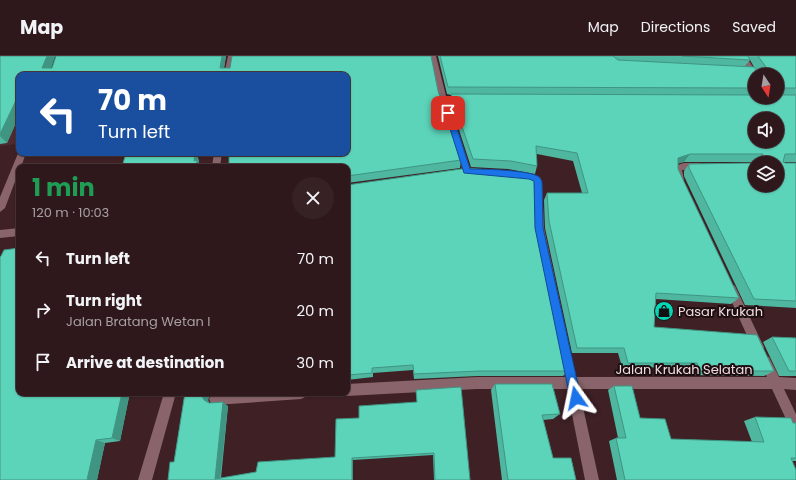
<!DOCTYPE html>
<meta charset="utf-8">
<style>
body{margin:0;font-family:Poppins,sans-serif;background:#362125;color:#f1f3f6;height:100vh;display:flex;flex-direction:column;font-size:15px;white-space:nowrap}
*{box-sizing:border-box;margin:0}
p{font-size:13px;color:#a7a0a3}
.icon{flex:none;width:22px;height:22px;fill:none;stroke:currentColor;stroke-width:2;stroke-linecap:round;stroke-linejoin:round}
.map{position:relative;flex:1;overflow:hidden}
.details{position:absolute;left:16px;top:108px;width:334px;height:232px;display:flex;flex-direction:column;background:#2e181c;border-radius:8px;box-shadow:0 1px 3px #0004,0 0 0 1px #49373b}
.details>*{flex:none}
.banner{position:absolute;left:16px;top:16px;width:334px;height:84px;border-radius:8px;box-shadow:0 1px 3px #0004,0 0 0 1px #49373b;background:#1a4fa0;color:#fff;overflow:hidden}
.needle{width:26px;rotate:168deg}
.controls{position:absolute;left:748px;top:12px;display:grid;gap:8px}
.controls a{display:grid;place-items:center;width:36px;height:36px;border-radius:50%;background:#2e181c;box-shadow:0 1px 3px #0004,0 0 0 1px #49373b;font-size:20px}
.pin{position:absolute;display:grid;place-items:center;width:34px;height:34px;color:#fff;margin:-17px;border-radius:8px;box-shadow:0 2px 6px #0006}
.me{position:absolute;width:44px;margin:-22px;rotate:348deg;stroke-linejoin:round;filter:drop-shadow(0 0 3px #0008)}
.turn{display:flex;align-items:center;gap:14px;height:84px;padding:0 16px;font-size:18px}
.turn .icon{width:52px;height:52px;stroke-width:2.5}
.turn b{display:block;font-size:28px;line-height:34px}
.round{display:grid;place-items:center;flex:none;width:42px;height:42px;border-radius:21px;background:#362125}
.headline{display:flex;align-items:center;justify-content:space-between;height:68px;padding:0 16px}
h1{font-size:24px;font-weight:700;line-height:30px;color:#1e9e55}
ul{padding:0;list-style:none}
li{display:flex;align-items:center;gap:12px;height:52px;padding:0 16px}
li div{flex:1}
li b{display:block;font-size:15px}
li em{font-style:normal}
header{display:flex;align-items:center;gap:24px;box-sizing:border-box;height:56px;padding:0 20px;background:#2e181c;border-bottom:1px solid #49373b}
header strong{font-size:19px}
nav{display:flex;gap:22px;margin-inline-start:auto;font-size:14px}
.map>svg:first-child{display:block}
.built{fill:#4e2a31}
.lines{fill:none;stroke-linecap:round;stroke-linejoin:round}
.minor{fill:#89656b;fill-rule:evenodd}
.wall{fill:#4fb6a0;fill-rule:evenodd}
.shaded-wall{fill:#409482}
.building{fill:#5cd4ba;stroke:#409482;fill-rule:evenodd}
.route{fill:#1a73e8;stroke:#114b97}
.labels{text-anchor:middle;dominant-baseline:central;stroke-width:4;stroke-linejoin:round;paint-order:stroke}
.poi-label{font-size:13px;fill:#f0dcde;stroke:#1c0e11;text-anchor:start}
.street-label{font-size:13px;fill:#f0dcde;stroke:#1c0e11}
</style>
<header>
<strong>Map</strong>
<nav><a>Map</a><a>Directions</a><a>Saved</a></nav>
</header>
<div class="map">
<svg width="796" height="424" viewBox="0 0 796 424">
<rect width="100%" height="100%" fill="#3e2025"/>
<path class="built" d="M19,26V81L16,88L0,90V28Z"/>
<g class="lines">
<path class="minor" d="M228,0H234L232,19H224Z
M430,0H436L446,40H464L468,42L464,44H448L471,115L470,117H464L463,115L439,42Z
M740,0H746L758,19H755V22H752Z
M19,95V97H26L21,111H19V115L5,152L0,156V141Z
M214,97H222L220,111H212Z
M684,107H700L704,110L700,113L682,114L684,124L680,127L676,124L673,112L674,110Z
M522,116L540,121L542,126L544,172L576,321H767L759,305L761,301L765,300L769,301L779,321L796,322V334L784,333L796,358V378L792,376L772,333H579L599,424H585L567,333H477L347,340L343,338L342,337H347V328L477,321H565L534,172V126L529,123L519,121L518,119Z
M19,172V180L0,182V174Z
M731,228L735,230L762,287L764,291L762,295L758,296L754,295L726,233L727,230Z
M164,337H176L152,424H138Z
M215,337H307L305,341L301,343L215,349L211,347L209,343L211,339Z"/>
</g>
<path class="wall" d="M0,0H55L51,12H52L56,0H226L224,12H230L232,0H431L438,35L461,104L460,112L347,127V111H229V100L236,99L237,97H347V19H19V60L7,87L0,88Z
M438,0H796V106H783L785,107H796V252L745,249L684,120V115L689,108L756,107V106H684L678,107V113L739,242L731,248L656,243L654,271L774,315L764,320L692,319L689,312L622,311L618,297H572L545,172L544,144L547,137H582L573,105L537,98V110L535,118L508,113L471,111L450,46L451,39L447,38ZM750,4L754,11L745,10ZM755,19H777V41H755Z
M347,129L536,165L568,315L563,320H477L414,323L413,314L373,317V321L347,324Z
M19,192V337H163L129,341L120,385L105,387L97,424H0V201L1,200L4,194Z
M772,281L796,282V320H779L763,286Z
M495,328L560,358L553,363L543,364L553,402L576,424H502L491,334Z
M614,330L640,362L671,383L752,386L744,365L755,361L796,367V405H792L796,424H617L609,385L616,382H618L608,334Z
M416,334L470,424H434L433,399L353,404V424H168L174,406L185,337H212L210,338L208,344L209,347L228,350L221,422L256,416L335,401L359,362L417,346L416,338Z"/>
<path class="shaded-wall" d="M47,0H55L49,19L42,12Z
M222,0H226L223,18L220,12Z
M19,38V60L7,87L0,80V78Z
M194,97H199L198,102L199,104V107L201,111H196L194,105Z
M690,98L684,106L673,109L678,102Z
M122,337L129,341L120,385L112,382Z
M203,337H212L210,338L208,344L210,348L204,344L202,340Z
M223,346L228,350L220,424L215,423Z
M96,384L105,387L97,424H87Z
M352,402L353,404V424H352Z"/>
<path class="building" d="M0,0H47L42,12H52L56,0H222L220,12H230L232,0H431L438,35L461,104L347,120V111H229V100L236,99L237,97H347V19H229V18L211,17L210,19H19V38L0,78Z
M440,0H613L618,4L754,11L757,15L766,11L758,0H796V32H777V19H755V32L448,31Z
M682,0H748L750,4Z
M451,38L755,39V41H777V39H796V98H785L783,106L785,107H796V245L754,243L689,112V108L755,107V129H777V107H762L764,106L763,98H690L678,102V113L739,242L656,237L654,271L757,279L774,315H700L697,307H628L624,292H577L549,165L547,137H588L577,97L536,90L537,110L511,105L473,103ZM755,63H777V85H755Z
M126,97H195L194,105L197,104L196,111H122Z
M468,112L534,119L536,165L568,315H479L414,318L413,309L372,312V317L347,319V129Z
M19,192V337H125H122L112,382L96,384L87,424H0V201L1,200L4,194Z
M772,281L796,282V315H789Z
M495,328H552L560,358L542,359L553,402H571L576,424H508Z
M614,330H632L640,362L665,363L671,383L764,386L755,361L791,362L793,367H796V402H791L796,414V424H625L616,382H626Z
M461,331L470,424H435L434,397L352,402V424H168L170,406H174L185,337H203L202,340L204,344L209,347L223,346L215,423L256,416L258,406L335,401L336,363L359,362V350L417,346L416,334Z"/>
<path class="route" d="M446,55H451L452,57L470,113C483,113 531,114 539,121C540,122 542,125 542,126L543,172L581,342L579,345L576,347L572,345L570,342L535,172L534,125L529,123L464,117L445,57Z"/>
<defs>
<symbol id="shop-disc" viewBox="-11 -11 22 22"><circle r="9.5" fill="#06d5b6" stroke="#1c0e11"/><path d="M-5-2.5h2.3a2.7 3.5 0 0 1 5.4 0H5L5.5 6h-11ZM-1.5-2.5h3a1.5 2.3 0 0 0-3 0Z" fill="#111"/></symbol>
</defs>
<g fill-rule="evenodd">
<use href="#shop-disc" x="653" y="244" width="22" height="22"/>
</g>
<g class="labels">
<g class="poi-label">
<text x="678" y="255">Pasar Krukah</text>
</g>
<g class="street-label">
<text x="684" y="313">Jalan Krukah Selatan</text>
</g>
</g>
</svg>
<div class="controls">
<a><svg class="needle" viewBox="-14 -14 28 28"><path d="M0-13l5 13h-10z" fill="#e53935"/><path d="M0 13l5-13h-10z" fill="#a7a0a3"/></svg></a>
<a><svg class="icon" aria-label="sound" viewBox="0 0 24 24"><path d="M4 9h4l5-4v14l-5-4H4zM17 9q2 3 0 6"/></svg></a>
<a><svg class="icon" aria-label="layers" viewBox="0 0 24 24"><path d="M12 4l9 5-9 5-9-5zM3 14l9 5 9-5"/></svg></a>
</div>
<div class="pin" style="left:448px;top:57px;background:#d93025"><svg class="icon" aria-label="arrive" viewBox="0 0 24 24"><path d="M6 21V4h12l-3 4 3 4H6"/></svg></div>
<svg class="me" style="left:576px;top:342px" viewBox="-20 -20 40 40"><path d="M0-17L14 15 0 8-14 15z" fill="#1a73e8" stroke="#fff" stroke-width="4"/></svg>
<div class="banner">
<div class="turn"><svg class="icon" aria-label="left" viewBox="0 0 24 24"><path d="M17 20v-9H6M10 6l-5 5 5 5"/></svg><div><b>70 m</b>Turn left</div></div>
</div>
<section class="details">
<div class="headline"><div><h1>1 min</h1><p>120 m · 10:03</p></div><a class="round"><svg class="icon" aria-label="close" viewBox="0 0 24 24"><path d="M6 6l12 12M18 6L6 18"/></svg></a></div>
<ul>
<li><svg class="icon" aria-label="left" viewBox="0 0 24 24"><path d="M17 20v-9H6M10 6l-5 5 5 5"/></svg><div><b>Turn left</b></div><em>70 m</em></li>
<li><svg class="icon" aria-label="right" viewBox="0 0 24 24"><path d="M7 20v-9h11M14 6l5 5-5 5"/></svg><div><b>Turn right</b><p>Jalan Bratang Wetan I</p></div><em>20 m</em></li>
<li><svg class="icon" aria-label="arrive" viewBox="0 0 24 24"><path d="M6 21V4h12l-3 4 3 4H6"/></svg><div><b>Arrive at destination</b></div><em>30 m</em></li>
</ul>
</section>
</div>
